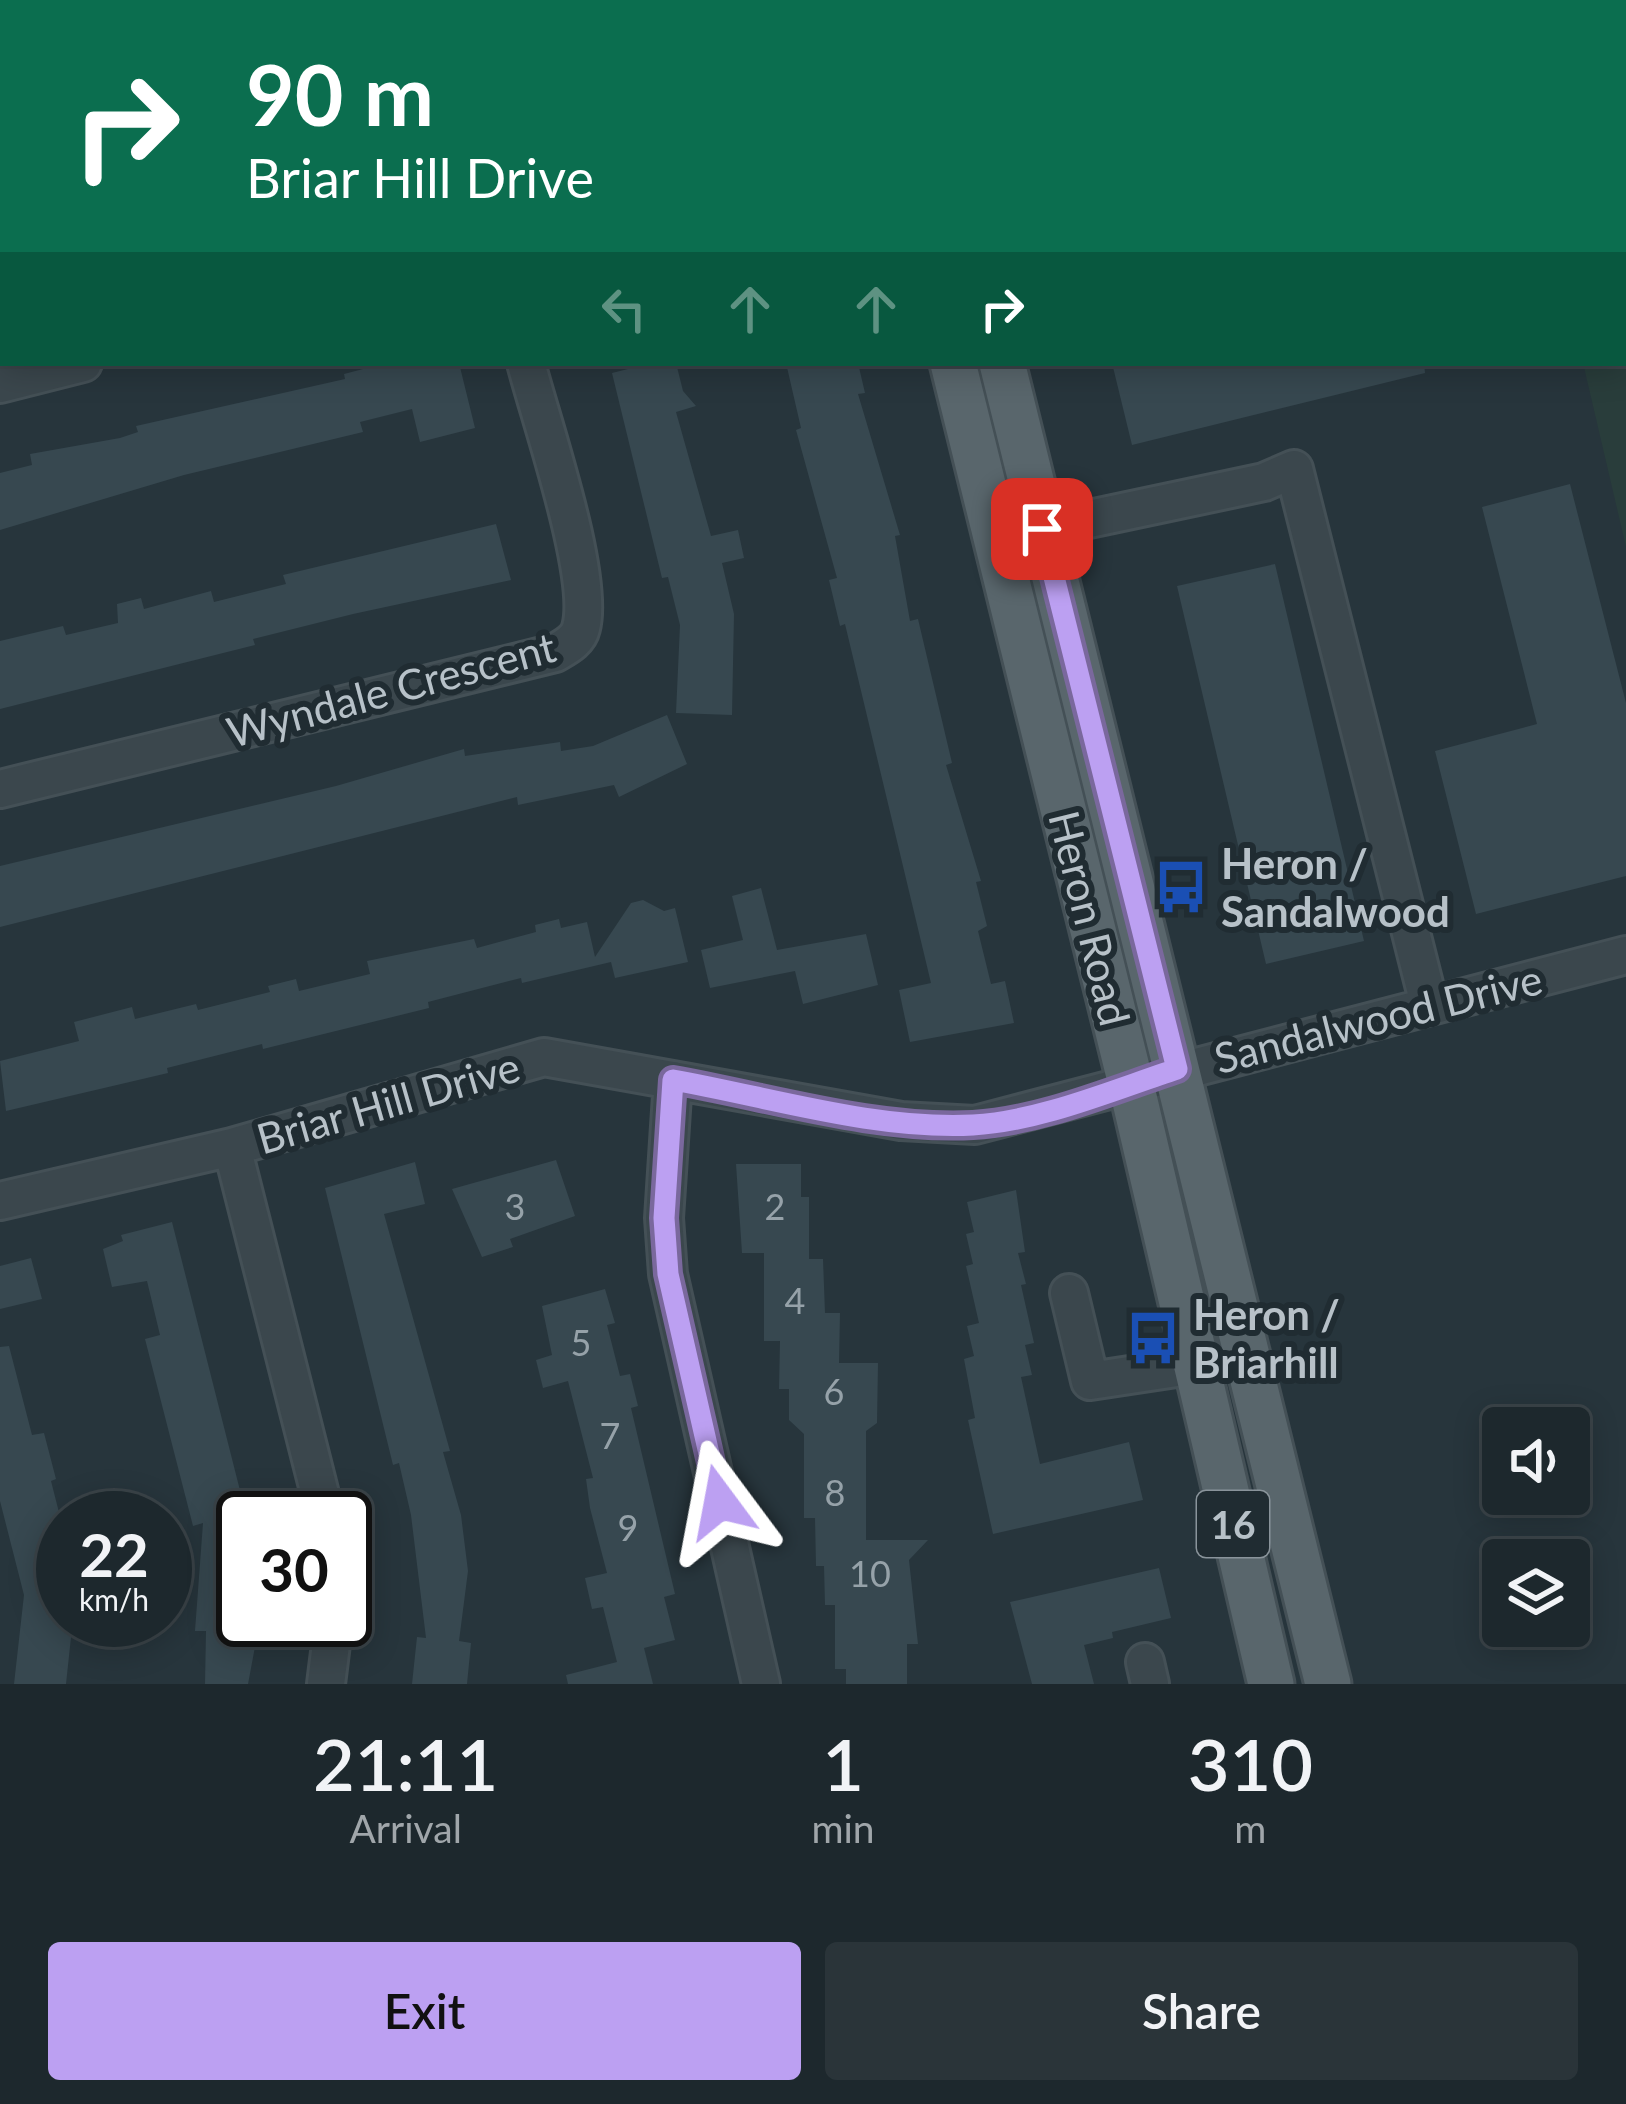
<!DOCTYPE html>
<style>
body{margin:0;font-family:Lato,sans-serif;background:#2a3439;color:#f1f3f6;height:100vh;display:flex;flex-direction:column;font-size:45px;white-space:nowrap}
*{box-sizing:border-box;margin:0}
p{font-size:39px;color:#a0a6aa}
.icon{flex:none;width:66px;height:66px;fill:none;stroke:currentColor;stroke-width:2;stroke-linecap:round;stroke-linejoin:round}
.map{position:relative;height:1684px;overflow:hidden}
.drawer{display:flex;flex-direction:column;background:#1d282d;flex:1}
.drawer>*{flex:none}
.hud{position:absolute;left:0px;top:0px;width:1626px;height:366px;box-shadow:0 6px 30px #0003,0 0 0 3px #3b4449;background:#0b6e4f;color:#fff;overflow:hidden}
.tools{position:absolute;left:1482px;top:1407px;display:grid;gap:24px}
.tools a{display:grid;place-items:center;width:108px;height:108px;border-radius:12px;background:#1d282d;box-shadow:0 6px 30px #0003,0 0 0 3px #3b4449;font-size:60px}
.speed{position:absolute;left:36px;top:1491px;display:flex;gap:24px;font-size:60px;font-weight:700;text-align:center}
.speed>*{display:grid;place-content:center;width:156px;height:156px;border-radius:50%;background:#1d282d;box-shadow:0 6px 30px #0003,0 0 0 3px #3b4449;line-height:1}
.speed small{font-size:30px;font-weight:400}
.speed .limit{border:6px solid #111;border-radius:18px;background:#fff;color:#111}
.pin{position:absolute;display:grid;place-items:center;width:102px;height:102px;color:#fff;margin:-51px;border-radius:24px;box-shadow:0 6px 18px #0006}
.me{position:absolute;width:132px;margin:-66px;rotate:347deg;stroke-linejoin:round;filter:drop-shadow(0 0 9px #0008)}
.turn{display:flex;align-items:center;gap:42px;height:252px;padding:0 48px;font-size:54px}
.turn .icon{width:156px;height:156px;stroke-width:2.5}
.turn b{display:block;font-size:84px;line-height:102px}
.lanes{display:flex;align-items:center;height:114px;padding:0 48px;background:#0003;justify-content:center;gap:60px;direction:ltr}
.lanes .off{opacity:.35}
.eta{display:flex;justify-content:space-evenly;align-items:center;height:204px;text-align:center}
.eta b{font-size:72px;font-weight:600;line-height:84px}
.action{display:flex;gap:24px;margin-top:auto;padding:24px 48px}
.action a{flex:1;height:138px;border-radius:12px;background:#bca0f2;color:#111;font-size:48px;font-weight:600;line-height:138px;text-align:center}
.action a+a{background:#2a3439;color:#f1f3f6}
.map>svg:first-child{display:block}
.green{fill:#293d3b}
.building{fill:#374850}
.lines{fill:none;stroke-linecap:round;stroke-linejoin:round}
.minor-casing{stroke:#445056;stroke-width:42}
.major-casing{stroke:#445056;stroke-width:51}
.minor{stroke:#3b474d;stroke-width:36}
.major{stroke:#59666c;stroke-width:45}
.route-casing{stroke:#7a689d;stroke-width:30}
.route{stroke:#bca0f2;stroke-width:21}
.labels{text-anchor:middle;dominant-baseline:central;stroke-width:12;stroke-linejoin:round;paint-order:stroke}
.number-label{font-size:36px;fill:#96a2a9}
.shield{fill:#202c32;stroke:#8a949b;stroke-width:3}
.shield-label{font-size:39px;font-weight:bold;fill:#b7c1c8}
.street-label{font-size:42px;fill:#b7c1c8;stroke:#202c32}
.poi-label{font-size:42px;font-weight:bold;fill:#b7c1c8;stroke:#202c32;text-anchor:start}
</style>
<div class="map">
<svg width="1626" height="1684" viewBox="0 0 1626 1684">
<rect width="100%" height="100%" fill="#27353c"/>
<path class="green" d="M1626,150V547L1583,363H1623Z"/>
<path class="building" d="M386,363H459L475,428L420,442L412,409L360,422L363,432L184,475L0,530V473L32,465L30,454L120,438L138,432L136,426L345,379L344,374Z
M652,363H676L683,391L696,406L676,412L711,536L738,530L744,558L722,563L734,614L732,715L676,713L680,625L668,577L662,578L612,373Z
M786,363H858L865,393L858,394L900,535L895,536L910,621L918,619L952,763L946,765L981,881L976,882L987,926L978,931L991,984L1005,981L1014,1023L910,1042L899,990L931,983L845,624L840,626L829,580L837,578L796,430L801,428Z
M1112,363H1424L1425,373L1132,445Z
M1570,484L1626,703V876L1476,914L1435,751L1537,724L1482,507Z
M496,524L511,580L353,614L253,639L255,645L0,709V641L63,626L66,635L118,623L117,604L141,598L144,609L211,591L214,602L286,584L283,575Z
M1275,564L1364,941L1266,964L1177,586Z
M667,715L687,764L619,797L614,785L518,805L517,797L0,927V866L336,786L464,749L465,756L560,742L561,751L593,746Z
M761,888L777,950L866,934L878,985L803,1004L795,971L710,988L701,950L743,940L732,896Z
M643,900L664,911L675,908L688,962L615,978L611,962L522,983L521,978L428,1002L429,1008L263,1049L262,1044L167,1068L168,1073L6,1111L0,1061L79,1041L74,1022L132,1007L135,1019L196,1004L198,1010L270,992L268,986L296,979L299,991L370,974L367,961L474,939L477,948L536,932L535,925L559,919L561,928L587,922L595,957L631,903Z
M556,1160L575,1216L510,1239L513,1247L482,1257L452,1189Z
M415,1162L425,1204L384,1214L450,1451L443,1452L461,1515L468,1571L459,1641L471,1643L467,1684H412L417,1637L426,1638L411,1515L399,1463L393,1465L325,1188Z
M736,1164H801V1197H809V1259H823L825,1313H840L839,1363H878L877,1423L866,1431V1540H928L909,1560L918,1644H907V1684H846V1669H835V1605H825L824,1566H816L815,1518H804V1434L789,1420V1389H779L780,1341H764V1253H742Z
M1016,1190L1025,1252L1018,1253L1026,1284L1021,1285L1034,1343L1025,1345L1032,1375L1021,1377L1040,1464L1129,1442L1143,1500L993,1534L968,1420L975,1418L964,1359L974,1356L967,1326L979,1323L966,1266L973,1264L966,1234L974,1232L967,1202Z
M172,1222L247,1518H243V1620H253L252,1631H258L248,1684H205L206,1631H195L203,1523L193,1526L145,1339L160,1335L147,1281L112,1287L103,1249L123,1241L121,1235Z
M31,1258L42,1299L0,1309V1266Z
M605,1289L615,1323L607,1325L620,1376L630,1374L638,1406L631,1408L675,1594L664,1597L675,1640L644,1648L653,1684H568L566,1675L617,1662L603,1607L592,1609L585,1578L607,1573L590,1508L586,1479L593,1478L568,1381L543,1388L536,1360L552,1355L542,1306Z
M9,1346L32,1435L44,1433L56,1479L51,1481L63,1528V1627L72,1628L66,1684H14L24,1595L0,1501V1347Z
M1159,1568L1171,1618L1112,1632L1113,1638L1084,1645L1094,1684H1032L1010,1602Z"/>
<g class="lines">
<defs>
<path id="minor" d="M441,0L442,3
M1059,0V3
M1618,0V3
M1623,30L1626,47
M1623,121L1626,120
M0,384L83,363
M1042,529L1264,482L1294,469L1429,1004
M0,789L555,653C565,647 578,641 581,628C595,576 541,421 526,363
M673,1080L664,1218L668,1274L761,1684
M232,1147L326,1518
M0,1201L232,1147L544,1057L901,1121L975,1125L1626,955
M1069,1293L1090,1381L1196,1365
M1145,1662L1150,1684
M326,1684L334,1620"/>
<path id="major" d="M862,0L863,3
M914,0L915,3
M953,363L1131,1084L1271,1684
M1002,363L1328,1684"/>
</defs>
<use href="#minor" class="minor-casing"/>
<use href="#major" class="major-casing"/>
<use href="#minor" class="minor"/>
<use href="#major" class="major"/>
</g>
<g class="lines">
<defs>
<path id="route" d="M720,1502L668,1274L664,1218L673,1080C769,1097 875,1130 973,1125C1041,1121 1113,1090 1177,1069L1042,529"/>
</defs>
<use href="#route" class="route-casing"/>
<use href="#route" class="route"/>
</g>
<defs>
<symbol id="bus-bare" viewBox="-9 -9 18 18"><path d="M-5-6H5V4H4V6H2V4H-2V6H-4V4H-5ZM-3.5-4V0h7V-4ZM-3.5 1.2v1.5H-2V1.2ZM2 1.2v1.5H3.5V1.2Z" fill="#1a4fb4" stroke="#202c32" stroke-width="2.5" paint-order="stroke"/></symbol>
</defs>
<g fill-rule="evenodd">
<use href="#bus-bare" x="1143" y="849" width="76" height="76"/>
<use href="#bus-bare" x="1115" y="1300" width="76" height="76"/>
</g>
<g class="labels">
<g class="number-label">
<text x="515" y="1206">3</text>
<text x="775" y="1206">2</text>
<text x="795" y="1300">4</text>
<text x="581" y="1342">5</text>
<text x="834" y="1391">6</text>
<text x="610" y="1435">7</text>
<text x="835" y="1492">8</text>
<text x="628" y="1527">9</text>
<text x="870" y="1573">10</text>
</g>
<rect class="shield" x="1197" y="1491" width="72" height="66" rx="9"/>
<g class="shield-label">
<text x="1233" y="1524">16</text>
</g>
<g class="street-label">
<text transform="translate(391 689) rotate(-15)">Wyndale Crescent</text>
<text transform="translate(1090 918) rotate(76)">Heron Road</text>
<text transform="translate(1378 1018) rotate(-14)">Sandalwood Drive</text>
<text transform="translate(388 1102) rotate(-16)">Briar Hill Drive</text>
</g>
<g class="poi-label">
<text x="1221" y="863">Heron /<tspan x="1221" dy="48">Sandalwood</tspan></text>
<text x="1193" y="1314">Heron /<tspan x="1193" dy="48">Briarhill</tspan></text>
</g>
</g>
</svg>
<div class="tools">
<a><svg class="icon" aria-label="sound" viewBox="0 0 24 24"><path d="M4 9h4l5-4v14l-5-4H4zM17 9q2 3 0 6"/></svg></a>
<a><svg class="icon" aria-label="layers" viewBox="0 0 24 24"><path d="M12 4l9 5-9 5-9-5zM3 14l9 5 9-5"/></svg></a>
</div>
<div class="speed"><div>22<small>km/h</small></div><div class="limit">30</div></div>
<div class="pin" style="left:1042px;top:529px;background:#d93025"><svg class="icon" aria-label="arrive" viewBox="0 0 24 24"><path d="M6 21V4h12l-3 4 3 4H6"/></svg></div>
<svg class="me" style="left:720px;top:1502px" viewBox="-20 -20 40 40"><path d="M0-17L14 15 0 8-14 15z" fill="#bca0f2" stroke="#fff" stroke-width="4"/></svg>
<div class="hud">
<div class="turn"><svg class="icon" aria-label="right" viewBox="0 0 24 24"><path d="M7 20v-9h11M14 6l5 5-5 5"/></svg><div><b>90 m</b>Briar Hill Drive</div></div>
<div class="lanes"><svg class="icon off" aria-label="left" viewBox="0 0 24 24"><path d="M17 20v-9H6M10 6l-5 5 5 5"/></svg><svg class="icon off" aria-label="ahead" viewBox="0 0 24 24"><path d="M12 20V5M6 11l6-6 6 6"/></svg><svg class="icon off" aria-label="ahead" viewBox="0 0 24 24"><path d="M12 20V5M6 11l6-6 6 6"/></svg><svg class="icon" aria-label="right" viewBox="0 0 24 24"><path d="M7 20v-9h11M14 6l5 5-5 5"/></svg></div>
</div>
</div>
<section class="drawer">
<div class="eta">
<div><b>21:11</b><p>Arrival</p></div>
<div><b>1</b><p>min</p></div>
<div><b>310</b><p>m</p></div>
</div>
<div class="action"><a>Exit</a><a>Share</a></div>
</section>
